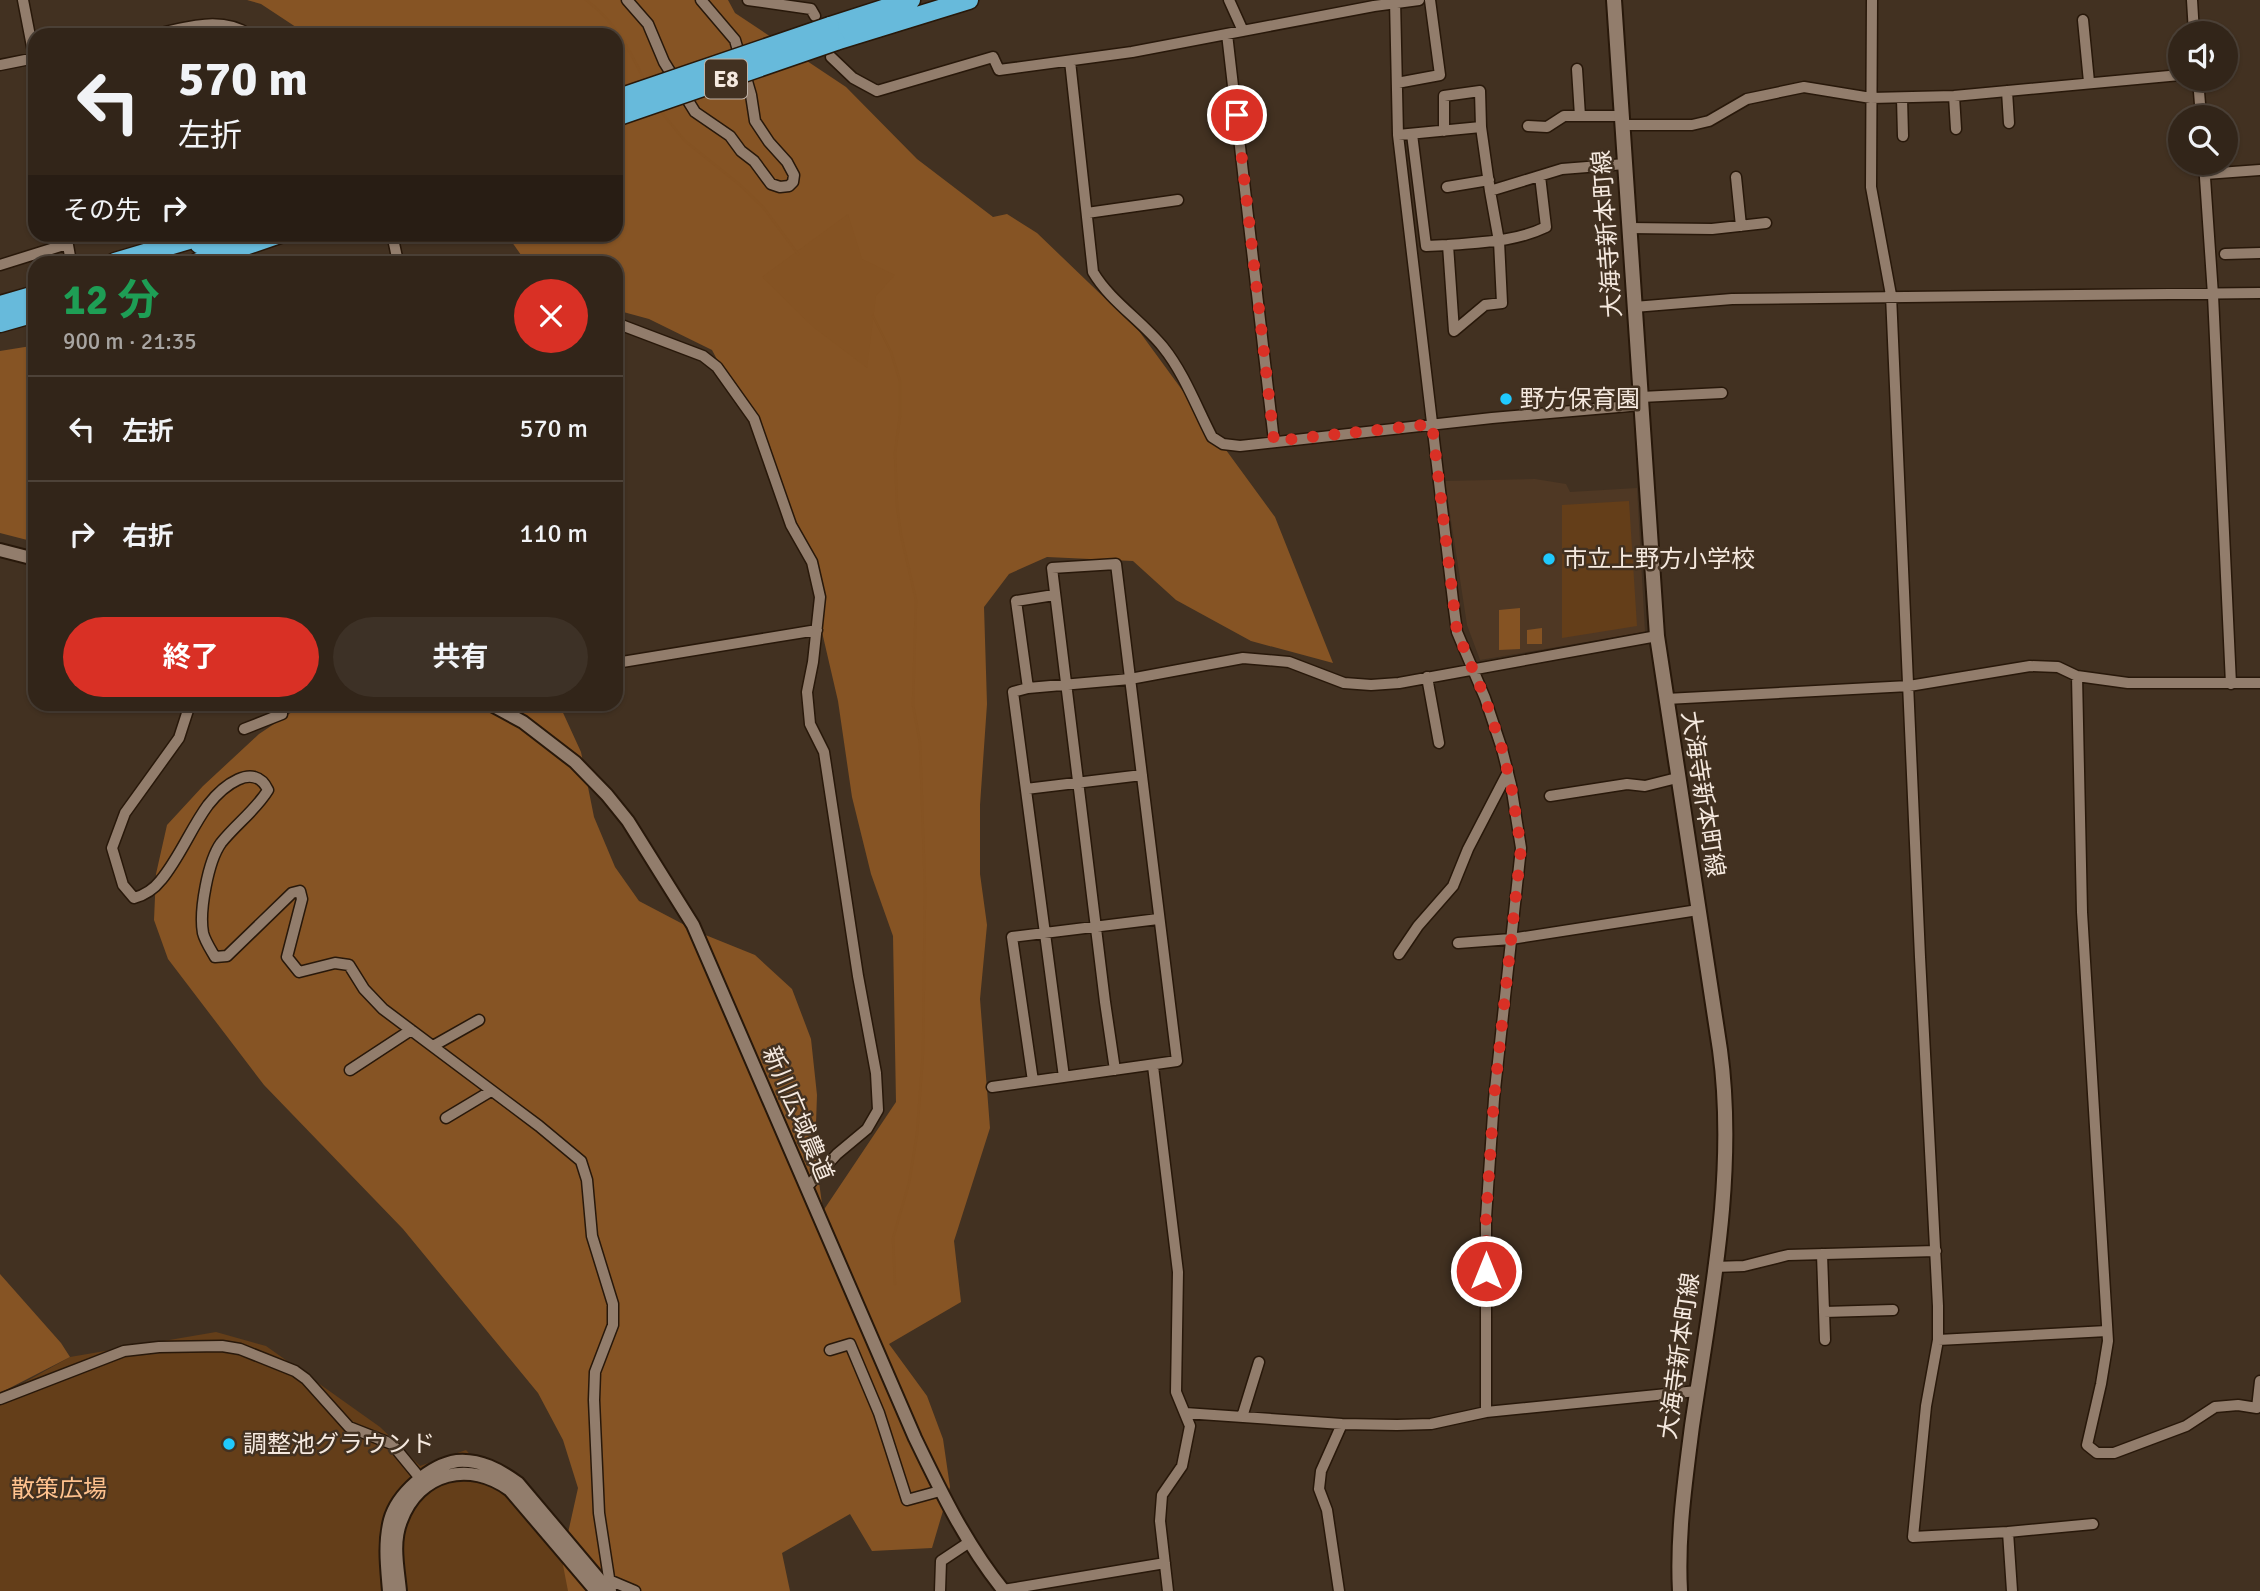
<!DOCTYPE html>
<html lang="ja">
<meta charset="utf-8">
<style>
body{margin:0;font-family:Signika,"Noto Sans JP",sans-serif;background:#3d3126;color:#f1f3f6;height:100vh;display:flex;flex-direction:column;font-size:26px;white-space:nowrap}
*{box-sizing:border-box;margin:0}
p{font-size:23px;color:#a8a5a2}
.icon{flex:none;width:38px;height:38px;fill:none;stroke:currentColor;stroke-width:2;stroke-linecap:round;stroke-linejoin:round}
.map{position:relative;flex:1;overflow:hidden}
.drawer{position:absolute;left:28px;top:256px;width:595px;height:455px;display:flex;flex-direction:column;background:#322519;border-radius:21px;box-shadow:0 2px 5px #0004,0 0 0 2px #4d4238}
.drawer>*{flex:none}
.banner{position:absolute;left:28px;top:28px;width:595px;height:214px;border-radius:21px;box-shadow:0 2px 5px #0004,0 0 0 2px #4d4238;background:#322519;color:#f1f3f6;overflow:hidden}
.tools{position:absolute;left:2168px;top:21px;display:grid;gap:14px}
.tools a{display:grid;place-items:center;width:70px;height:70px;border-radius:50%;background:#322519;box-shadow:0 2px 5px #0004,0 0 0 2px #4d4238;font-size:35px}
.pin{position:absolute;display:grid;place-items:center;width:60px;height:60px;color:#fff;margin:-30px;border:4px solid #fff;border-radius:50%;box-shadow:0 2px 7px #0007}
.me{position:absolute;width:77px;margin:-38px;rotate:0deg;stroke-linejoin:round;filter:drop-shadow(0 0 5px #0008)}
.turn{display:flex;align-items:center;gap:24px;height:147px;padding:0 35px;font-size:32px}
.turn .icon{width:91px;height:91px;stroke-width:2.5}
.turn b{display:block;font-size:49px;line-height:60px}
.then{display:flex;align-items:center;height:66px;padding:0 35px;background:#0003;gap:14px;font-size:26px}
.round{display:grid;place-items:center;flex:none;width:74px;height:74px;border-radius:37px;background:#3d3126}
.headline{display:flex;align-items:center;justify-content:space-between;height:119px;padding:0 35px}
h1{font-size:42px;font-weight:700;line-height:52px;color:#1e9e55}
.button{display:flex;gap:14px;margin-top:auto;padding:14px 35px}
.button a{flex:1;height:80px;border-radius:42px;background:#d93025;color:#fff;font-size:28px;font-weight:700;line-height:80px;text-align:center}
.button a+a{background:#3d3126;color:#f1f3f6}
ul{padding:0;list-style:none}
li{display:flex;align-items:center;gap:21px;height:105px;padding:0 35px;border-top:2px solid #4d4238}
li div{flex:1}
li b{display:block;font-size:26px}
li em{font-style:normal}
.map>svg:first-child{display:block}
.built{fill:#4f3824}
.green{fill:#643e19}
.forest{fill:#865424}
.water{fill:#855323}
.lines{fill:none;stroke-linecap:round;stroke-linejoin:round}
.stream{stroke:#855323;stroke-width:2.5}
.minor-casing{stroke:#28180a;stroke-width:13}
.tertiary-casing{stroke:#28180a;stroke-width:16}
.secondary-casing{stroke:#28180a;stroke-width:18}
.motorway-casing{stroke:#28180a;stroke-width:21}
.minor{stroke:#927d6c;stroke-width:10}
.tertiary{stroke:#927d6c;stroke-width:12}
.secondary{stroke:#927d6c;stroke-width:14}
.motorway{stroke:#67badb;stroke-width:18}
.motorway-bridge-casing{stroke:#28180a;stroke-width:21;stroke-linecap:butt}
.motorway-bridge{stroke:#67badb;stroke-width:18}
.route{stroke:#d93025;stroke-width:12;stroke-dasharray:0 21.6}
.poi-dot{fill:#20c9fd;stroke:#423121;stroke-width:2.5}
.labels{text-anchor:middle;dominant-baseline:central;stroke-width:5;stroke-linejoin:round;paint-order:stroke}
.shield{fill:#423121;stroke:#bfb2a6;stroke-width:2}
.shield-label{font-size:23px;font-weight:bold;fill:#f5e9df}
.street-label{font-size:24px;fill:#f5e9df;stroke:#423121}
.poi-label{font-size:24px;fill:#f5e9df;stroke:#423121;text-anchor:start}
.park-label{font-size:24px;fill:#ffc28e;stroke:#423121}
</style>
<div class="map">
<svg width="2260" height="1591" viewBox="0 0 2260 1591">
<rect width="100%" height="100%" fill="#423121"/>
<path class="built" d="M1535,479L1566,484L1570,492L1637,488L1645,632L1480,660L1467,625L1445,481Z"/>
<path class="green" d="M1629,501L1637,626L1562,638V505Z
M216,1332L266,1346L380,1427L420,1466L466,1450L592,1591H0V1396L70,1357Z"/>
<path class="forest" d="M247,0H728L735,13L846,87L917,159L993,217L1007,214L1037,233L1139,331L1275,517L1333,663L1251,641L1176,600L1133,561L1047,557L1009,574L984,607L987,704L980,805V874L987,925L980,999L990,1128L954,1241L961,1302L889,1344L927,1396L943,1439L950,1487L932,1548L872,1551L850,1514L782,1553L790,1591H568L562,1560L578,1488L563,1440L538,1393L403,1229L264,1085L168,959L154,920L156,874L167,825L203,786L259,734L304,704H559L581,752L594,817L615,867L639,901L698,932L755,955L792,989L811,1039L817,1095L815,1153L823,1211L896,1102L893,936L871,874L852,797L838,701L806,563L790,508L768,456L712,350L649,319L616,310V262H526L507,235L616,234V35H308L261,4Z
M31,346L35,359V542L0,533V351Z
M0,1274L61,1343L70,1357L0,1393Z"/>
<path class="water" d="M848,214L862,259L895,275L876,296L867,368L813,327L762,277Z
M1520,608V649L1499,650V610Z
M1542,628V644H1527V630Z"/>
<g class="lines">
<path class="stream" d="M586,0C614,20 630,50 644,80
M658,108L685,141L740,185L763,207L798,254
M873,316L891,352L900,381V416L895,453L897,506L901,535L916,600L913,705L920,743L925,890L923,1053L917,1134L909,1183L893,1238L895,1284"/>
<defs>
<path id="minor" d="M23,0L35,62
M627,0L648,24L664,62L695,112L730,136L741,151L754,161L771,184L780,187L789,186L793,182L794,175L787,162L769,142L755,121L751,95L735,40L701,0
M748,0L811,9L815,16
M1229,0L1243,31
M1395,0L1398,135L1454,609L1457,632L1485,698L1502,749L1511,785L1521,848L1494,1099L1486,1218V1412
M1872,0L1871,187L1891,295L1920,957L1938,1306V1340L1926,1406L1913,1537L2008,1532L2012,1591
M2192,0L2194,33
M2083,20L2089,82
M1227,34L1274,441
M152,35C184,28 221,15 250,35
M831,57L853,78L877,91L993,57L999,70L1132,52L1374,6L1419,0
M1070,61L1093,272C1110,301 1141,320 1163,347C1184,373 1197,408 1212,437L1223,444L1240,446L1492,418L1641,405
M0,65L35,58
M1577,69L1580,116
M2198,79L2201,117
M1397,83L1440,75L1430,0
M2007,91L2009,123
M1954,96L1956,129
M1902,98L1903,136
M1623,125H1692L1709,121L1747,99L1804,87L1871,98L1954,96L2180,75
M1528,126L1547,127L1564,116H1622
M1444,131V96L1480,91L1481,127
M1412,134L1426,246L1448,245L1454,331L1485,305L1502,303L1499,241L1490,191
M1398,135L1481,127L1490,191L1562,169L1625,164
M2204,163L2213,295L2231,684
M2205,174L2260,170
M1736,177L1741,226
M1447,187L1489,180
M1087,213L1178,200
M1629,228L1712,229L1766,223
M66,234L71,262
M392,234L398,262
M1448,245C1481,242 1515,242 1546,227L1540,176
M2225,254L2260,253
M0,265L67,244
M1634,307L1732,299L2260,293
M616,323L703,356L717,367L754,419L791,525L812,562L820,597L813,662L807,692L810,724L824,752L858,976L876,1073L878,1110L867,1129L837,1154L807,1187
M1641,397L1722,393
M616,663L817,630
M2077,676L2082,912L2108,1341L2101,1384L2087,1445L2097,1453H2114L2186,1426L2215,1407L2238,1405L2257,1408L2260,1381
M1427,677L1439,743
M1028,688L1016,601L1054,595
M1666,699L1909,686L2030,666L2058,667L2077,676L2128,683H2260
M190,704L179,738L125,813L112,848L123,885L134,898C145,895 154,889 161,880C180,857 191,828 208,805C222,787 254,760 268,790C256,810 236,824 221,843C208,861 199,911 203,933C205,941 211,950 215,957L227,956L292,893L300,891L302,899L287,957L299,972L335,963L349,965L364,989L383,1009L539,1126L581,1161L587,1180L592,1236L613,1304V1325L595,1372L594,1400L599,1513L611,1591
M244,729L282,714V704
M1026,789L1142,775
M1550,796L1627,784L1645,786L1677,778
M1458,943L1511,939L1698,910
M1399,954L1418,926L1453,886L1468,849L1508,772
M433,1046L479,1020
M1153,1066L1178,1272L1176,1392L1190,1426L1182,1466L1162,1495L1160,1521L1168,1591
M350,1070L411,1030
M1064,1077L1013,692L1028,688L1130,679L1243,658L1289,662L1344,683L1371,685L1399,683L1657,636
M1033,1081L1012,937L1158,919
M992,1087L1177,1061L1116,564L1052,568L1105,1002L1115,1070
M446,1118L491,1091
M1822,1254L1825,1340
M1714,1267L1744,1266L1788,1255L1936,1251
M1824,1312L1893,1310
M1938,1340L2107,1331
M830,1350L850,1344L879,1413L907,1500L940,1491
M0,1399L124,1351L159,1347L222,1346L240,1349L295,1371L306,1379L349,1427L392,1444L424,1483
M1185,1413L1342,1424L1397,1425L1431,1424L1486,1412L1697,1391
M1242,1417L1259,1362
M2008,1532L2093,1524
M609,1580L635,1591
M1003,1590L1165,1563
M940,1591L941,1561L968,1543
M1339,1591L1327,1510L1319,1489L1321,1471L1342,1424"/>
<path id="tertiary" d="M0,550L35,559
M490,704L523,722L575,762L607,795L628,821L693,925L915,1438C941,1492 966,1544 1004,1591
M389,1591C387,1567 384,1543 390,1520C397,1494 430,1465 457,1461C480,1459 500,1470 518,1483L609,1591
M400,1591C398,1569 392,1543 401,1521C419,1472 470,1460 510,1490L596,1591"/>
<path id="secondary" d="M1614,0L1657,636L1720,1050C1737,1175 1710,1303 1692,1426C1685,1481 1677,1536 1680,1591"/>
<path id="motorway" d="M830,26L911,0
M836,41L969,0
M199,244L227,234
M115,262L209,234
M198,262L280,234
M0,305L35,295
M0,323L35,313"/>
</defs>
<use href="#minor" class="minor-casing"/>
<use href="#tertiary" class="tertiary-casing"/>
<use href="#secondary" class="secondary-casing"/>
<use href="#motorway" class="motorway-casing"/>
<use href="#minor" class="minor"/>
<use href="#tertiary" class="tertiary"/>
<use href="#secondary" class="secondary"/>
<use href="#motorway" class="motorway"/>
<defs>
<path id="motorway-bridge" d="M616,99L830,26
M616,117L836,41"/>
</defs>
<use href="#motorway-bridge" class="motorway-bridge-casing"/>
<use href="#motorway-bridge" class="motorway-bridge"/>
</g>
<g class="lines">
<path class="route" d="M1237,115L1274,441L1432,424L1457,632L1485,698L1502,749L1511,785L1521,848L1494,1098L1486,1218V1271"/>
</g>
<g class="poi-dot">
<circle cx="1506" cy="399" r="7"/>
<circle cx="1549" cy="559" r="7"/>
<circle cx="229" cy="1444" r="7"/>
</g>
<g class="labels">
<rect class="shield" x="705" y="59.5" width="42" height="39" rx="5"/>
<g class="shield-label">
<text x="726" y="79">E8</text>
</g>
<g class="street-label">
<text transform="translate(1607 234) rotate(-94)">大海寺新本町線</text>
<text transform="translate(1703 794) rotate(81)">大海寺新本町線</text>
<text transform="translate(798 1114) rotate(67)">新川広域農道</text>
<text transform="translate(1679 1356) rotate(-82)">大海寺新本町線</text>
</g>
<g class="poi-label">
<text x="1520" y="399">野方保育園</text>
<text x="1563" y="559">市立上野方小学校</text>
<text x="243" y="1444">調整池グラウンド</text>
</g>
<g class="park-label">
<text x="59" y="1489">散策広場</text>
</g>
</g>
</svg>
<div class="tools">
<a><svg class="icon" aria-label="sound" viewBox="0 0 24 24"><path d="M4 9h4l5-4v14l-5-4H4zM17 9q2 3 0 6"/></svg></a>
<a><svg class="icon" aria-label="search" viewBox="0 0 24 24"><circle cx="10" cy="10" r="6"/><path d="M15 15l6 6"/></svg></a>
</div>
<div class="pin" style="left:1237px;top:115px;background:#d93025"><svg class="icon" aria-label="arrive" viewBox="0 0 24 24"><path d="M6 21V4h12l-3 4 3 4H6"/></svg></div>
<svg class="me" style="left:1486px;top:1271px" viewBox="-20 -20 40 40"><circle r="17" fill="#d93025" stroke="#fff" stroke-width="3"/><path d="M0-11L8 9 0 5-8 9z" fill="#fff"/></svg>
<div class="banner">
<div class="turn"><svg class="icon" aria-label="left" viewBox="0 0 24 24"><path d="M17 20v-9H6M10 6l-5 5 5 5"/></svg><div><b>570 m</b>左折</div></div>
<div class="then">その先<svg class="icon" aria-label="right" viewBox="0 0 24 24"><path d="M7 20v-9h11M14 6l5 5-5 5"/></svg></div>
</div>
<section class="drawer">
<div class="headline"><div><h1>12 分</h1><p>900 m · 21:35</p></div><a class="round" style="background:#d93025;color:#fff"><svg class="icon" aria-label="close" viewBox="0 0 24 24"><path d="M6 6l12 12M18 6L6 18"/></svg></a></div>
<ul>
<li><svg class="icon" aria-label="left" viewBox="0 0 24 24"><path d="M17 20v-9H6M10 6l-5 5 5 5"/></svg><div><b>左折</b></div><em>570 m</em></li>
<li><svg class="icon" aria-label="right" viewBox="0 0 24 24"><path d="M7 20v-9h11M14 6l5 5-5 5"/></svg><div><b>右折</b></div><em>110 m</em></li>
</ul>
<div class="button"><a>終了</a><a>共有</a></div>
</section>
</div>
